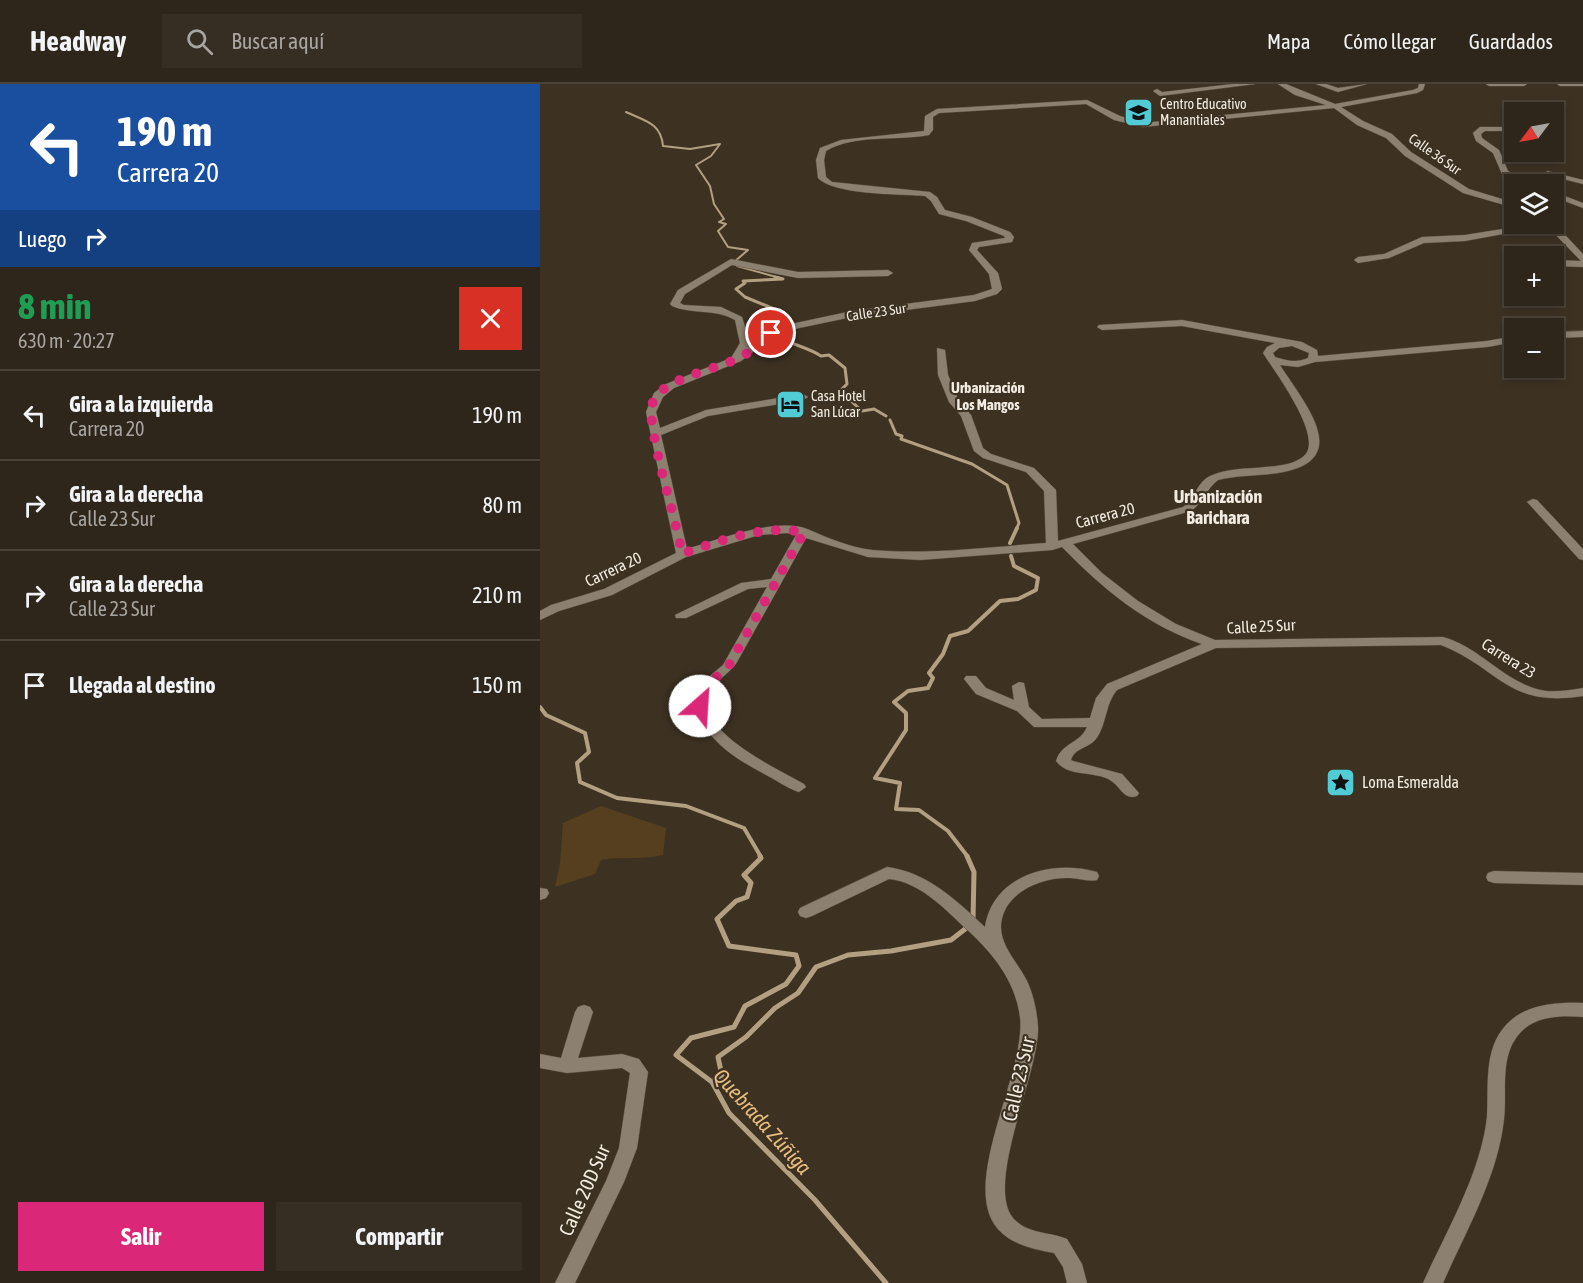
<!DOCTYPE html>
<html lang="es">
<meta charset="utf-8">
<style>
body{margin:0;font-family:"Asap Condensed",sans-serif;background:#362e23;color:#f1f3f6;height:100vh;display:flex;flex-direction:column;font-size:22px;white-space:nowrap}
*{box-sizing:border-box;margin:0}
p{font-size:20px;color:#a7a5a2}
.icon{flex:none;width:33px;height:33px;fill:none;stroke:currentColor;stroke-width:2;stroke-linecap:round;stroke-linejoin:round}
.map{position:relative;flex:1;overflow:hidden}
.side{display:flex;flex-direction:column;background:#2e261a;width:540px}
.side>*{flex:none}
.hud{background:#1a4fa0;color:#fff;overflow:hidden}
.needle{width:39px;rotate:238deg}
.fabs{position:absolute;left:964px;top:18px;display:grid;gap:12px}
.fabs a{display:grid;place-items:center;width:60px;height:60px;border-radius:0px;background:#2e261a;box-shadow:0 3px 9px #0003,0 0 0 2px #494339;font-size:30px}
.pin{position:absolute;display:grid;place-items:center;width:51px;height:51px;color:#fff;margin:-26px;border:3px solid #fff;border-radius:50%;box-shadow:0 2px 6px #0007}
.me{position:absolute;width:66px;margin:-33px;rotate:26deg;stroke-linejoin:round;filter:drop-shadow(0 0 4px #0008)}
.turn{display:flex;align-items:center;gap:21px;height:126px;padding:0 18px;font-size:27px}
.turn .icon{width:78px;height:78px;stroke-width:2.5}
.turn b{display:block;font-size:42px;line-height:51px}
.then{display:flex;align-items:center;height:57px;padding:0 18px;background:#0003;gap:12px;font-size:22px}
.round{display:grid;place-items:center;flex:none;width:63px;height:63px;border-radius:0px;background:#362e23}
.headline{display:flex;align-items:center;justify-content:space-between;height:102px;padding:0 18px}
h1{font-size:36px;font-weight:700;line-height:45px;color:#1e9e55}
.primary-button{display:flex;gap:12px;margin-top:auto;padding:12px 18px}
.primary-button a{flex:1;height:69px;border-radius:0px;background:#db2777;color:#fff;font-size:24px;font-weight:700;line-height:69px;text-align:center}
.primary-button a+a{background:#362e23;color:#f1f3f6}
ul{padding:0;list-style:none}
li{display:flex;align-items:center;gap:18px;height:90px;padding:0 18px;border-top:2px solid #494339}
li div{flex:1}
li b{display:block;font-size:22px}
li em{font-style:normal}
header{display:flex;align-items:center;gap:36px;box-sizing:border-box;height:84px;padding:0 30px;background:#2e261a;border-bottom:2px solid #494339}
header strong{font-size:28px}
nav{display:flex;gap:33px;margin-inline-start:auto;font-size:21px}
.search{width:420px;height:54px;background:#362e23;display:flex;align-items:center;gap:15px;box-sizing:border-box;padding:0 21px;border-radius:0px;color:#a7a5a2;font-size:22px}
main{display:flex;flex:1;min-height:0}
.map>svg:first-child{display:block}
.green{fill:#553f1e}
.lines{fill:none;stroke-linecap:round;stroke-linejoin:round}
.stream-far3{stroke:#b39f81;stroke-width:2}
.stream-far2{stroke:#b39f81;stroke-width:3}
.stream-far1{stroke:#b39f81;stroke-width:4}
.stream{stroke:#b39f81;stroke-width:5}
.minor-casing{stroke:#5a5041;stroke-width:1}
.minor{fill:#8c8070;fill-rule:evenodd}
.route{stroke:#db2777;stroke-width:10;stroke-dasharray:0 18}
.labels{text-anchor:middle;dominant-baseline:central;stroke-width:4.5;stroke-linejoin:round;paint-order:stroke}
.far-poi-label{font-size:14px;fill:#f3ece2;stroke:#3d3222;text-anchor:start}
.far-street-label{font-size:14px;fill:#f3ece2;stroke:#3d3222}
.far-neighbourhood-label{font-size:15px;font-weight:bold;fill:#f3ece2;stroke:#3d3222}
.street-label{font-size:16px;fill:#f3ece2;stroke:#3d3222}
.poi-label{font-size:16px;fill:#f3ece2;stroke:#3d3222;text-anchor:start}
.neighbourhood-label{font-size:18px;font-weight:bold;fill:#f3ece2;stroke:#3d3222}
.near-street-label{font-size:20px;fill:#f3ece2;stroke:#3d3222}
.near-water-label{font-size:21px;font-style:italic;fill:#e8bd80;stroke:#3d3222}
</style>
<header>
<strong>Headway</strong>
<div class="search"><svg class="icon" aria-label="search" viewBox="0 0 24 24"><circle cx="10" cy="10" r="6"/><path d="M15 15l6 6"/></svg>Buscar aquí</div>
<nav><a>Mapa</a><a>Cómo llegar</a><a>Guardados</a></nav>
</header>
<main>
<section class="side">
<div class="hud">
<div class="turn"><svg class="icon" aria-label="left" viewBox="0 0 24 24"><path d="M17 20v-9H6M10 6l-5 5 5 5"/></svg><div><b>190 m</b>Carrera 20</div></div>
<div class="then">Luego<svg class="icon" aria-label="right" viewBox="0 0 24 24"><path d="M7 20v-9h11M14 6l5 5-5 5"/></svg></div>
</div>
<div class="headline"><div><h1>8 min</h1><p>630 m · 20:27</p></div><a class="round" style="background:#d93025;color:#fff"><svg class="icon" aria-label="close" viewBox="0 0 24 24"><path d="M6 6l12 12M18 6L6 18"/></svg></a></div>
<ul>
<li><svg class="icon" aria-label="left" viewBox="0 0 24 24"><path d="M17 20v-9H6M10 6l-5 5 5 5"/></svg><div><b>Gira a la izquierda</b><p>Carrera 20</p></div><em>190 m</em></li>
<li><svg class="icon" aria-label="right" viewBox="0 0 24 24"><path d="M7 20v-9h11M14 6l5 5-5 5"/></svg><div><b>Gira a la derecha</b><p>Calle 23 Sur</p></div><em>80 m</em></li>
<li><svg class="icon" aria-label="right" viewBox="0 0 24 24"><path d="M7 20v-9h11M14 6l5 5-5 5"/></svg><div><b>Gira a la derecha</b><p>Calle 23 Sur</p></div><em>210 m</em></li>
<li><svg class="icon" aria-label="arrive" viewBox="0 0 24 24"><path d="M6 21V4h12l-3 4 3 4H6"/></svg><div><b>Llegada al destino</b></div><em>150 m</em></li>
</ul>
<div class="primary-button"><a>Salir</a><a>Compartir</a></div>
</section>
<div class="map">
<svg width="1043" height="1199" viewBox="0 0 1043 1199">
<rect width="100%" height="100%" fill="#3d3222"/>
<path class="green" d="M61,722L126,744L123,771C101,776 82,772 61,776L55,790L15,803L20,780L23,739Z"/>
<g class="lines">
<path class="stream-far3" d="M86,28C105,37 121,39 123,62L150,65L180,60L171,72L156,81L170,102L174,120L184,135L179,138L186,140L178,147L188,163L208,166L194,178L197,182L240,194"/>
<path class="stream-far2" d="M235,193L243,195L203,197L205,199L196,205L205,213L244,229L245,231L224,237L238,239
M239,248L236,250C246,260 266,262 281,272L289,271L305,284L307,300L300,307L322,327L334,325L346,332
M350,336L356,350L362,352L361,355L432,380L467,401L479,439L476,446"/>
<path class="stream-far1" d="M470,459L477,444
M0,623L6,631L45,649L49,668L37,679L40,698L77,714L146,722L204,744L221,773
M428,773L408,747L379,726L356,725L360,699L335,694L366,646V629L354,618L368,607L388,604L393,594L389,589L403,570L410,552L428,547L460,517L478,515L496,506L498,494L474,482L471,472"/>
<path class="stream" d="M220,772L221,774L204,791L211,799L207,813L196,817L177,835L189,862L256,871L259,882L246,900L205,922L194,943L151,954L136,971L172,998L189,1029L275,1116L346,1199
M427,772L434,788L433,836
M172,998L182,992L178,973L206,953L235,924L258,909L276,883L308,871L351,867L411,856L429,842"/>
<defs>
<path id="minor" d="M693,0H715L620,12L613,7L617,5L622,8Z
M738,0H746L795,20L873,6L878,4L879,0H885L883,6L877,9L801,23L823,37L852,50L871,68L929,105L975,119V124L923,109L865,72L846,54L817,41L794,24L603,43L574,36L546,20L399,29L393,33V46L389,51C358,57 313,50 286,67L284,76L286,93L292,98L390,108L397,113L405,126L432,133L470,148L474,153L472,158L439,163L437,166L458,189L462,205L457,210L435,217L312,233L240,248L201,277L134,304L123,313L116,328L120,344L166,326L263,310L268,313L263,316L168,332L121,351L147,465C178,456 236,433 267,445C286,453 311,464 332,466C390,471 448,463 506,459L504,407L486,388L443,374L434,367L421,332L409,318L398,291L397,264L405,266L408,291L419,317L431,331L443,364L451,370L494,384L516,406L518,457L643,423C655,415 657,398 670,392C687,384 708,385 725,383C738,382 755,381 765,371C783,352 735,288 723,269L727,263L735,259L642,242L562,246L557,243L559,241L642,236L762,258L777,266L778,272L947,257L975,252V258L947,263L775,278L758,283L740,281C764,319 816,377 738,389C718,392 698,391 678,396C666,405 663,419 651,427L533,460L562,489L598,517L636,540L675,556L903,553C941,563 966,601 1006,607C1018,608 1031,606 1043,604V612C967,624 961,585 901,561L676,564L577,606C565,620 567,640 556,655C549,664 534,664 531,676L533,677L582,690L599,709L597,712C585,716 582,706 574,699C559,685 529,695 516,677C522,658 540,660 547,643H494L477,627L436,610L424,595L426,592H436L446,604L474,616L472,602L479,598L484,599L489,623L502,635L550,634L556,614L567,600L662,560C606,541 563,505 522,463L512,466L380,476L328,473L266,454C243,496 220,537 197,578C191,589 169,601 167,612C160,650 238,685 264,700L266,703L259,708C249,705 239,698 230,693C194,674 161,655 153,612L160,600L183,581L227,503L208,505L146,534H136L135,531L201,499L231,495L256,451L247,449L219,451L146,473L72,511L19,527L0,536V527L11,521L64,505L136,469L106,328L114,309L126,300L191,274L200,259L195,236C174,224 153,231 132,222L130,220L138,206L191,175L258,188L348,186L353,189L348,192L258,194L192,181L145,210L140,219L144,221L181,223L202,233L210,259L207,263L237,243L312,227L434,211L452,205L449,190L429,166L432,159L465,154L464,152L426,137L399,130L391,117L385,112C360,110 294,111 278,94L276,76L280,64L301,56L384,47L385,32L397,25L547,16L580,32L603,39L786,21L755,11ZM752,262L769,269L768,274C757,279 747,277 735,273L733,269L739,264Z
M776,0H786L798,4L827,0L798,8Z
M946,0H987L984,2H949Z
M1017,0H1043V2H1020Z
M940,43H966V47H945L941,50L942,54L959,66L968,87L994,100H985L962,90L953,69L936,57L933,49Z
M1007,87L1043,96V100L1007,91Z
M1014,108L1043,119V124L1014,113Z
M1014,139L1043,170V183L1014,182V176L1041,177L1007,142L925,157L884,159L849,174L818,179L814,176L818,173L844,170L882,153L925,151L994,140Z
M975,192V198L970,199L965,196Z
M1043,247V253L1014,254V248Z
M993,415L997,416L1043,465V476L1039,475L989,420L987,418Z
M347,783C387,788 416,816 445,843C453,791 512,775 557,788L559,792L557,796C548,798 539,794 530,794C507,793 478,803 466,824C450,854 476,874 488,899C494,913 497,928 498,943C500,988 441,1107 476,1137C490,1150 510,1148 527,1155L542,1180L547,1199H527L523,1183L514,1169C497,1166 477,1162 463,1150C413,1109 487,990 480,933C475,895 451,867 424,843C403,823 379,798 349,795L272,832L266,834L260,832L258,828L260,824Z
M954,787L1043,789V801L954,799L948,797L946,793L948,789Z
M0,804L7,805L9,809L6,814L0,816Z
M1043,919V933C1019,931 991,932 976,954C960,976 967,1010 964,1035C958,1092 926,1147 903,1199H883C906,1148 941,1089 947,1033C949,1002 943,966 966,941C985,920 1017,918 1043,919Z
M44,921L50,923L53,928L38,974L82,970L99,975L108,988L97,1064L84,1098L35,1199H15L66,1097L79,1064L90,989L82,984L27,989L0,984V970L21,974L35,928L38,923Z"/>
</defs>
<use href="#minor" class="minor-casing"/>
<use href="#minor" class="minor"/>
</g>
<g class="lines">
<path class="route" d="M160,622V612L165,603L188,583L264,448C222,441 181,456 142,470C133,423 116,377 111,330C110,323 114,314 119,309C137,292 176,285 199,274C213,267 220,257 231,249"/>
</g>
<defs>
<symbol id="school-square" viewBox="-11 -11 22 22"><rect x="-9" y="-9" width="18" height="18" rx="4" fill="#51ccd5" stroke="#3d3222"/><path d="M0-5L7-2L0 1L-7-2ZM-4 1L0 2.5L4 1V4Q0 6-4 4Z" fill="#111"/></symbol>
<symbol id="hotel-square" viewBox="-11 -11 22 22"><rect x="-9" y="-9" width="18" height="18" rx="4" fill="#51ccd5" stroke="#3d3222"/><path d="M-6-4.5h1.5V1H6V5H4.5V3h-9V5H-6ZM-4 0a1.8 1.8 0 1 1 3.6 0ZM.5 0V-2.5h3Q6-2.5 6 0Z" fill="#111"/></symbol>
<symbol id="sight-square" viewBox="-11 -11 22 22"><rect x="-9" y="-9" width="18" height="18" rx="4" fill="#51ccd5" stroke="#3d3222"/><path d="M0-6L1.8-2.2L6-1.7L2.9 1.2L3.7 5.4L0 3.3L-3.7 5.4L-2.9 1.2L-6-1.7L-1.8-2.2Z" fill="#111"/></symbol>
</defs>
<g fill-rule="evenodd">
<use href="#school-square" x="582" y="12" width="33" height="33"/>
<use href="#hotel-square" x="234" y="304" width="33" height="33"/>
<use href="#sight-square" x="784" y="682" width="33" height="33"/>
</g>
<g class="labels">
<g class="far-poi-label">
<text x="620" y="20">Centro Educativo<tspan x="620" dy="16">Manantiales</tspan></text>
<text x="271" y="312">Casa Hotel<tspan x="271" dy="16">San Lúcar</tspan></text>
</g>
<g class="far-street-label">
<text transform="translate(895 70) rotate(35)">Calle 36 Sur</text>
<text transform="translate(336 228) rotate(-8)">Calle 23 Sur</text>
</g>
<g class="far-neighbourhood-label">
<text x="448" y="303">Urbanización<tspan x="448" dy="17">Los Mangos</tspan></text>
</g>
<g class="street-label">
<text transform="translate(565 431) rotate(-15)">Carrera 20</text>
<text transform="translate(73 485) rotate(-25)">Carrera 20</text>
<text transform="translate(721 542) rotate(-3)">Calle 25 Sur</text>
<text transform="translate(969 574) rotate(32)">Carrera 23</text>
</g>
<g class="poi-label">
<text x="822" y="698">Loma Esmeralda</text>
</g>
<g class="neighbourhood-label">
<text x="678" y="412">Urbanización<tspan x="678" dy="21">Barichara</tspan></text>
</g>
<g class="near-street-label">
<text transform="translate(478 995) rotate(-77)">Calle 23 Sur</text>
<text transform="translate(44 1106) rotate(-66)">Calle 20D Sur</text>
</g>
<g class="near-water-label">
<text transform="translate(223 1037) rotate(48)">Quebrada Zúñiga</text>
</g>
</g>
</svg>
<div class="fabs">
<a><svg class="needle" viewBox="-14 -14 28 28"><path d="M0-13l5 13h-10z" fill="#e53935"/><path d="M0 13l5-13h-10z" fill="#a7a5a2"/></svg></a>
<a><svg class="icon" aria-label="layers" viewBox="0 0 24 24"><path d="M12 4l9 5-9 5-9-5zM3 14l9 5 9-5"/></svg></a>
<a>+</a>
<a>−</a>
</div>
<div class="pin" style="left:231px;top:249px;background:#d93025"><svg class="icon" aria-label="arrive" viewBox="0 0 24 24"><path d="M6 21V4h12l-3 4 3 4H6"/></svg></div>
<svg class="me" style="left:160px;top:622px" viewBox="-20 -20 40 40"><circle r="19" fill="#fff"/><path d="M0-13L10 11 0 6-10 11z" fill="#db2777"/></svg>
</div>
</main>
